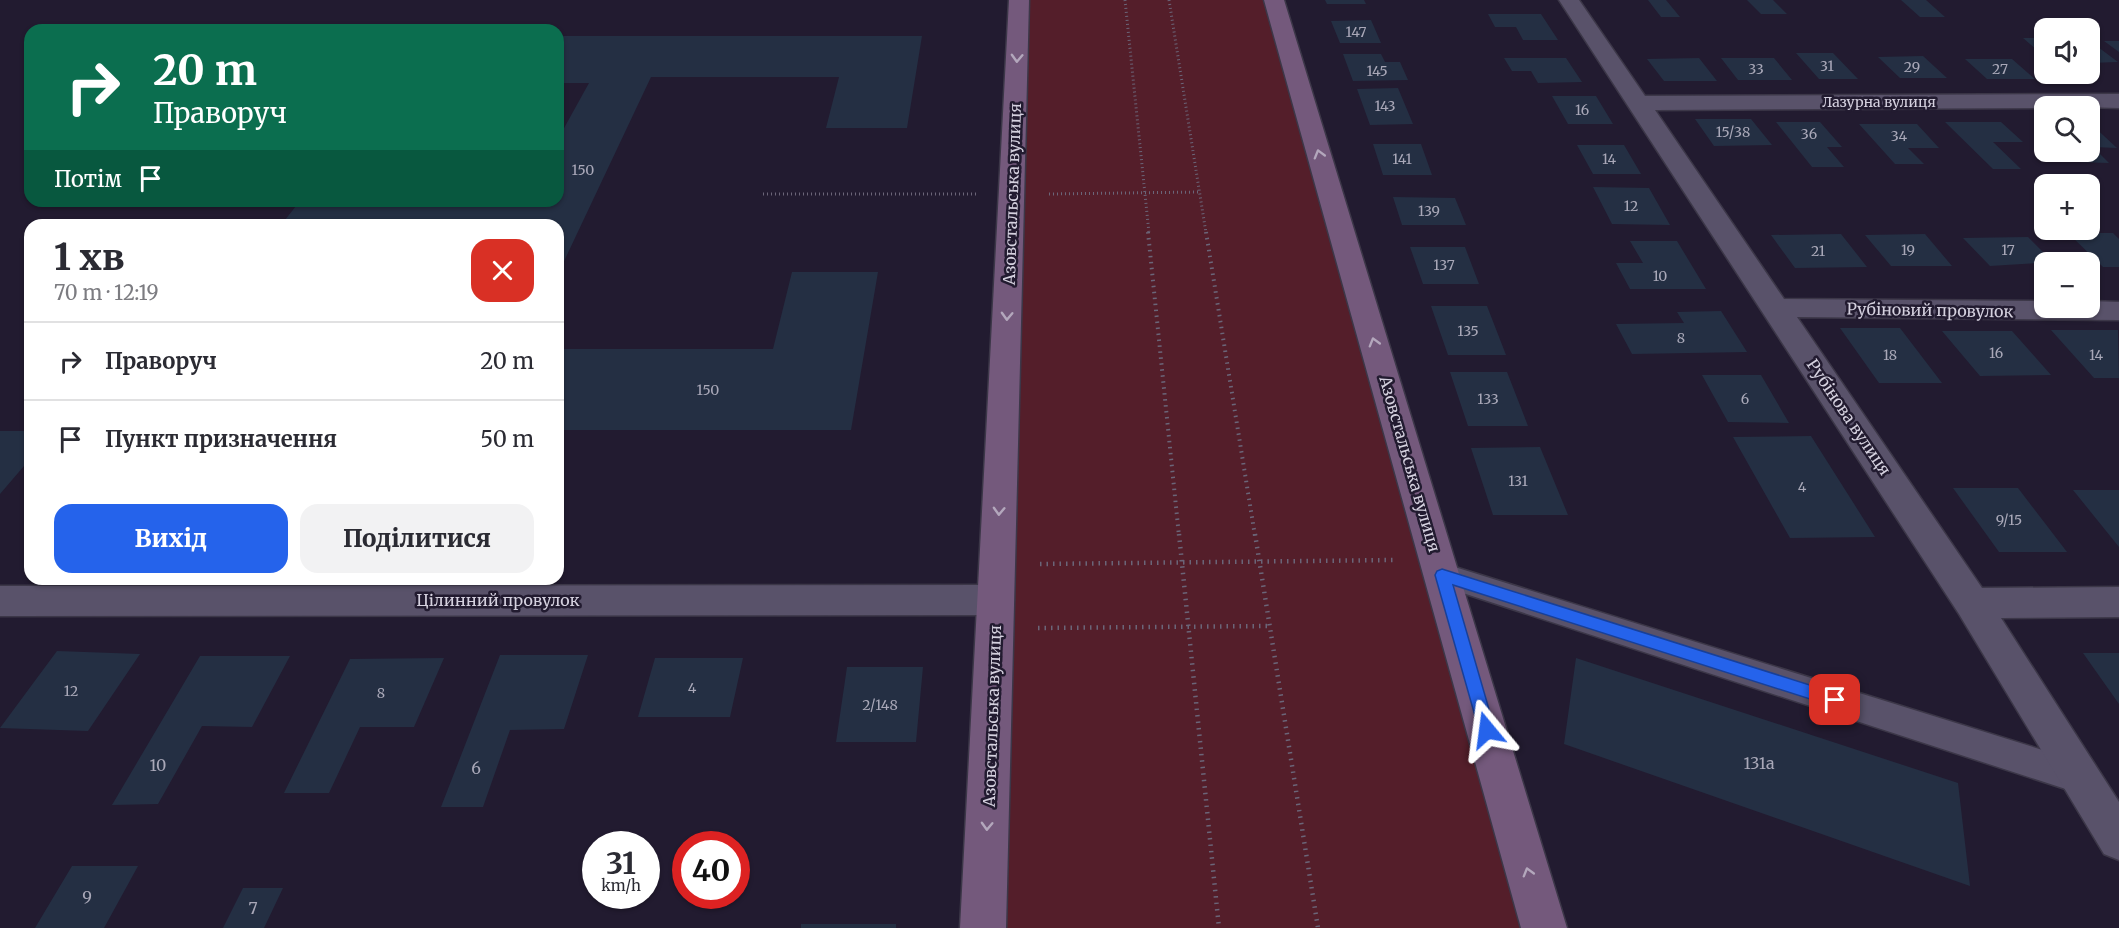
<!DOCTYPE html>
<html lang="uk">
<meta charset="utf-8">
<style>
body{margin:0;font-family:Merriweather,serif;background:#f2f2f3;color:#2b2b33;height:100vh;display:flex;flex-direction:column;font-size:22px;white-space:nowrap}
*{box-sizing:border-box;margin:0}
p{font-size:20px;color:#7c7c81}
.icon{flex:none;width:33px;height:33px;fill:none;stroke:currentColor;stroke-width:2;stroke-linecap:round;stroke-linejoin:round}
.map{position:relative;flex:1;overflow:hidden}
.drawer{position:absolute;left:24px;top:219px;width:540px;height:366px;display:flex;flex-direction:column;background:#fff;border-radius:18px;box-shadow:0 2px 4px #0004}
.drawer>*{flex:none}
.guide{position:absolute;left:24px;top:24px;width:540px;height:183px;border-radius:18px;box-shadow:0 2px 4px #0004;background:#0b6e4f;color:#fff;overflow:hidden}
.tools{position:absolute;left:2034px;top:18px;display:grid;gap:12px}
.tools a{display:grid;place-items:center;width:66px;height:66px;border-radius:12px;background:#fff;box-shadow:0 2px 4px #0004;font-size:30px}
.speed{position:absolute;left:582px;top:831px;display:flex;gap:12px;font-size:30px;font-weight:700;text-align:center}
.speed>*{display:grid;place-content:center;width:78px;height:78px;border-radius:50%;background:#fff;box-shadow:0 2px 4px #0004;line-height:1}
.speed small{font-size:15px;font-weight:400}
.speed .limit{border:9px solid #d22;background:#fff;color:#111}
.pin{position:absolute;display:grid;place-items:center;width:51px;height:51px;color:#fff;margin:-26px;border-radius:12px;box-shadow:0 3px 9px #0006}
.me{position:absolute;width:66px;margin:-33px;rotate:344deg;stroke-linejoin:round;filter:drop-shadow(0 0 4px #0008)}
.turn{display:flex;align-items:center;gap:21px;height:126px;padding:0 30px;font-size:27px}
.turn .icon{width:78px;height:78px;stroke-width:2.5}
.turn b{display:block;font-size:42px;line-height:51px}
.then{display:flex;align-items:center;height:57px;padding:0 30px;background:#0003;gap:12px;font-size:22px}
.round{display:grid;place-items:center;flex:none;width:63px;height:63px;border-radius:18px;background:#f2f2f3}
.head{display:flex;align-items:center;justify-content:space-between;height:102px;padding:0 30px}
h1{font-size:36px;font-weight:800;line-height:45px}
.action{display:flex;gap:12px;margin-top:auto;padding:12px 30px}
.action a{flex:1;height:69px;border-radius:18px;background:#2563eb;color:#fff;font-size:24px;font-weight:800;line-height:69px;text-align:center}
.action a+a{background:#f2f2f3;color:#2b2b33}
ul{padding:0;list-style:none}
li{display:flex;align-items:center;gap:18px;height:78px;padding:0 30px;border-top:2px solid #e1e1e2}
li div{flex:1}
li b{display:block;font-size:22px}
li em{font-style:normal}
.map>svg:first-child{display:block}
.green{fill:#541e2a}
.building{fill:#242f43}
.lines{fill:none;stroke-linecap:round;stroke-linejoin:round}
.lane-casing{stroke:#3c3748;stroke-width:3}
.street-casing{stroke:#3c3748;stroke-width:3}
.secondary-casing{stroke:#3c3748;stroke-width:3}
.path-far2{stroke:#6b6578;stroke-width:3;stroke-dasharray:1 3;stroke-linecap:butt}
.path-far1{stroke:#6b6578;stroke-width:4;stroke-dasharray:1.5 4.5;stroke-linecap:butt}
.path{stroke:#6b6578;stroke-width:4.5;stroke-dasharray:1.5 5;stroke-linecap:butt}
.lane{fill:#59526a;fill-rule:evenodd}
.street{fill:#59526a;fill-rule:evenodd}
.secondary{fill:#74597c;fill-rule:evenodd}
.oneway{stroke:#b3a7bc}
.route{fill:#2563eb;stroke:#184099;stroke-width:1.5}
.labels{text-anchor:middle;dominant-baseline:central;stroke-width:5;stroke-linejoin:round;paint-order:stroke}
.number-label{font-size:14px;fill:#a9a8b8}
.far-street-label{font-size:14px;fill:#d5d1df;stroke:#221b30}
.street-label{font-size:16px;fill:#d5d1df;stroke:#221b30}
.near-number-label{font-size:16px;fill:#a9a8b8}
</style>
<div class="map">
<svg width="2119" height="928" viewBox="0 0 2119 928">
<rect width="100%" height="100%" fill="#221b30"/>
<path class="green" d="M1027,0H1265L1529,928H1000Z"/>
<path class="building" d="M1325,0H1364L1366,4H1327Z
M1648,0H1666L1680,17H1661Z
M1747,0H1773L1787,14H1761Z
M1901,0H1926L1945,17H1920Z
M1488,14H1541L1558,40H1523L1516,27H1495Z
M1371,20L1381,43H1340L1331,21Z
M558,36H922L907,128H826L839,77H651L558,274V225H281L300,201H558V139L589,83H558Z
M2023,38H2044V56Z
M2090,41L2118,62L2090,63Z
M2104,41H2119V52Z
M1796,53H1833L1858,79H1819Z
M1343,54H1381L1385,62H1400L1408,80L1353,81Z
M1923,56L1947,78H1900L1878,57Z
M1504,58H1566L1582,82L1538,83L1531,71H1512Z
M1699,58L1717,81H1664L1647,59Z
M1721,58H1774L1792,80H1738Z
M1965,59H2012L2035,79H1987Z
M1398,88L1413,124L1370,125L1357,89Z
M1552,96H1596L1613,124H1568Z
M1695,119H1751L1772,145L1714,146Z
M1776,122H1820L1842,147H1827L1844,167H1812Z
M1945,122H2001L2023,142H1993L2021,169H1993Z
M2090,123L2117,148L2093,147L2109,163L2078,162L2067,152H2090Z
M1859,124H1917L1939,148H1908L1924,164H1895Z
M1373,144H1421L1432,175H1383Z
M1577,145H1624L1641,174H1593Z
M1593,187L1649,188L1670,225L1612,224Z
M1393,197L1455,198L1466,225H1402Z
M2068,233H2113L2119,239V267H2103Z
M1841,234L1867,267L1795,268L1771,235Z
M1925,234L1952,266H1891L1865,235Z
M2028,237L2053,262L1990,266L1963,238Z
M1630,241H1677L1706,289H1630L1616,263H1643Z
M1410,247H1465L1479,284H1423Z
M792,272H878L851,430H558V349H773Z
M1431,306H1487L1506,355H1448Z
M1721,311L1747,352L1632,354L1616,324L1684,323L1677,312Z
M1840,328H1900L1942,383H1879Z
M2051,330H2118L2119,378H2094Z
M1942,331H2012L2051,375L1980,376Z
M1450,372H1507L1528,426H1468Z
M1702,375H1761L1789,423L1728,422Z
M0,431H30V459L0,494Z
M1811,436L1875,537L1790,538L1733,437Z
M1540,447L1568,515H1493L1471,448Z
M1953,488H2018L2067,552H1999Z
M2073,490H2119V547Z
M57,651L140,654L88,731L0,728Z
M2083,653H2119V704Z
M500,655H588L564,729L510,730L483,807H441Z
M200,656H290L252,727L202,726L158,804L112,805Z
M444,658L414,727H360L329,793H284L350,659Z
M655,658H743L730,717H638Z
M1576,658L1958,783L1970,886L1564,744Z
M847,667H923L916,742H836Z
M72,866H138L104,928H35Z
M243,888H283L264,928H223Z
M801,924H896V928H801Z"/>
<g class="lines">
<defs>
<path id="lane" d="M1442,563L2081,762L2093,767L2098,778L2093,789L2081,794L1432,583L1427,575L1432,567Z"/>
<path id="street" d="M1559,0H1579L1645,96L2119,94V108L2044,106V108L1655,110L1784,299L2044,301V308H2090V301L2119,302V320L1797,317L1982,588L2119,587V617L2001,618L2119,802V860L2104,854L1959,614Z
M996,585L1009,589L1014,600L1009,611L996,615L0,616V586Z"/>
<path id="secondary" d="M1009,0H1029L1006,928H960Z
M1264,0H1284L1567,928H1521Z"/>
</defs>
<use href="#lane" class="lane-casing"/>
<use href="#street" class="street-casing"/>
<use href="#secondary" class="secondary-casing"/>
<path class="path-far2" d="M1125,0L1149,233
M1169,0L1206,233
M763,194H976
M1049,194L1200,192"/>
<path class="path-far1" d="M1148,232L1179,536
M1206,232L1255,536"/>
<path class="path" d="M1179,534L1219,928
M1255,534L1318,928
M1040,564L1395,560
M1038,628L1269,626"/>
<use href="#lane" class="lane"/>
<use href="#street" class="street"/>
<use href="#secondary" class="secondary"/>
</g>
<defs><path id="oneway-chevron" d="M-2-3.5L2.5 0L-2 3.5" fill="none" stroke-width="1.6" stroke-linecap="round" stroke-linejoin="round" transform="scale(1.5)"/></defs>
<g class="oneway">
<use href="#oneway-chevron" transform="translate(1017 58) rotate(92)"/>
<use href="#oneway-chevron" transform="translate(1319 154) rotate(-106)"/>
<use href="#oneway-chevron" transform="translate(1007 316) rotate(92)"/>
<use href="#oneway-chevron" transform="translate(1374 342) rotate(-106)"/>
<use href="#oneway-chevron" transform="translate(999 511) rotate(92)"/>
<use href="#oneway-chevron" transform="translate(987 826) rotate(92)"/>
<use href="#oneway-chevron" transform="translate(1528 872) rotate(-106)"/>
</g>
<path class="route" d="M1442,569L1835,693L1841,695L1843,700L1841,705L1835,707L1453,585L1495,730L1493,735L1487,737L1481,735L1479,730L1435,575L1437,571Z"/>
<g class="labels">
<g class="number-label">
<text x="1356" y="32">147</text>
<text x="1827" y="66">31</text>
<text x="1912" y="67">29</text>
<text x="1756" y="69">33</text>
<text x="2000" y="69">27</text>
<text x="1377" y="71">145</text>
<text x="1385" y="106">143</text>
<text x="1582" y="110">16</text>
<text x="1733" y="132">15/38</text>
<text x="1809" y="134">36</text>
<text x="1899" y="136">34</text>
<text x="1402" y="159">141</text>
<text x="1609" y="159">14</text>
<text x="583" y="170">150</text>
<text x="1631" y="206">12</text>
<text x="1429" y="211">139</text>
<text x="1908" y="250">19</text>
<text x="2008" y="250">17</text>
<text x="1818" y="251">21</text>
<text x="1444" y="265">137</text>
<text x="1660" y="276">10</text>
<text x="1468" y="331">135</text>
<text x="1681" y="338">8</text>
<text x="1996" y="353">16</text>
<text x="1890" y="355">18</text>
<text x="2096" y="355">14</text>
<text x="708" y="390">150</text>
<text x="1488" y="399">133</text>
<text x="1745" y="399">6</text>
<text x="1518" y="481">131</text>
<text x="1802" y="487">4</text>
<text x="2009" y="520">9/15</text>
<text x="692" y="688">4</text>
<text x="71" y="691">12</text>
<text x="381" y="693">8</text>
<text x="880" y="705">2/148</text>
</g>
<g class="far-street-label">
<text x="1879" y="102">Лазурна вулиця</text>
</g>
<g class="street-label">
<text transform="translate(1012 194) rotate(-88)">Азовстальська вулиця</text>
<text transform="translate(1930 310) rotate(1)">Рубіновий провулок</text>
<text transform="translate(1849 417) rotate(56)">Рубінова вулиця</text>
<text transform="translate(1410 464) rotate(74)">Азовстальська вулиця</text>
<text x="498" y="600">Цілинний провулок</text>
<text transform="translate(992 716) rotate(-88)">Азовстальська вулиця</text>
</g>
<g class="near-number-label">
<text x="1759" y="763">131а</text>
<text x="158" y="765">10</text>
<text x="476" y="768">6</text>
<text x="87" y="897">9</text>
<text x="253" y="908">7</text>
</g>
</g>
</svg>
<div class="tools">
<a><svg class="icon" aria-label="sound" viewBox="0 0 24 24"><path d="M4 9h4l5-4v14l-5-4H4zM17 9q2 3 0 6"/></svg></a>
<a><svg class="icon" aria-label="search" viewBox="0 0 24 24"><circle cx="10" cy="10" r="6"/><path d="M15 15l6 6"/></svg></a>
<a>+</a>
<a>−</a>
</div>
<div class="speed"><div>31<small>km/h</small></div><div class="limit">40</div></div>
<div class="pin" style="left:1835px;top:700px;background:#d93025"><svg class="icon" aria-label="arrive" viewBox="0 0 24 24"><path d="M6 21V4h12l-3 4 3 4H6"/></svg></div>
<svg class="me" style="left:1487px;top:730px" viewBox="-20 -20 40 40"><path d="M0-17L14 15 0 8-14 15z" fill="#2563eb" stroke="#fff" stroke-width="4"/></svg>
<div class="guide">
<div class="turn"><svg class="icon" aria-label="right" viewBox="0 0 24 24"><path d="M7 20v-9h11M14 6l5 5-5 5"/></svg><div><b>20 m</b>Праворуч</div></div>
<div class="then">Потім<svg class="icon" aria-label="arrive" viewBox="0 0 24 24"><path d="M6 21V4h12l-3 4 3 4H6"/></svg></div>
</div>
<section class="drawer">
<div class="head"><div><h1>1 хв</h1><p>70 m · 12:19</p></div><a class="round" style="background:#d93025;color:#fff"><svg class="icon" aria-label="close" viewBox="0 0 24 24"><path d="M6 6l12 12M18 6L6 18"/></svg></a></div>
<ul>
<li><svg class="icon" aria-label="right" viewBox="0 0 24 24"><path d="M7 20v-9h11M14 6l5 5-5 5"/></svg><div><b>Праворуч</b></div><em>20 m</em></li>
<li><svg class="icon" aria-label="arrive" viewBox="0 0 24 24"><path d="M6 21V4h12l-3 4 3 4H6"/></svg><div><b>Пункт призначення</b></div><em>50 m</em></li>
</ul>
<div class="action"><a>Вихід</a><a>Поділитися</a></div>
</section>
</div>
